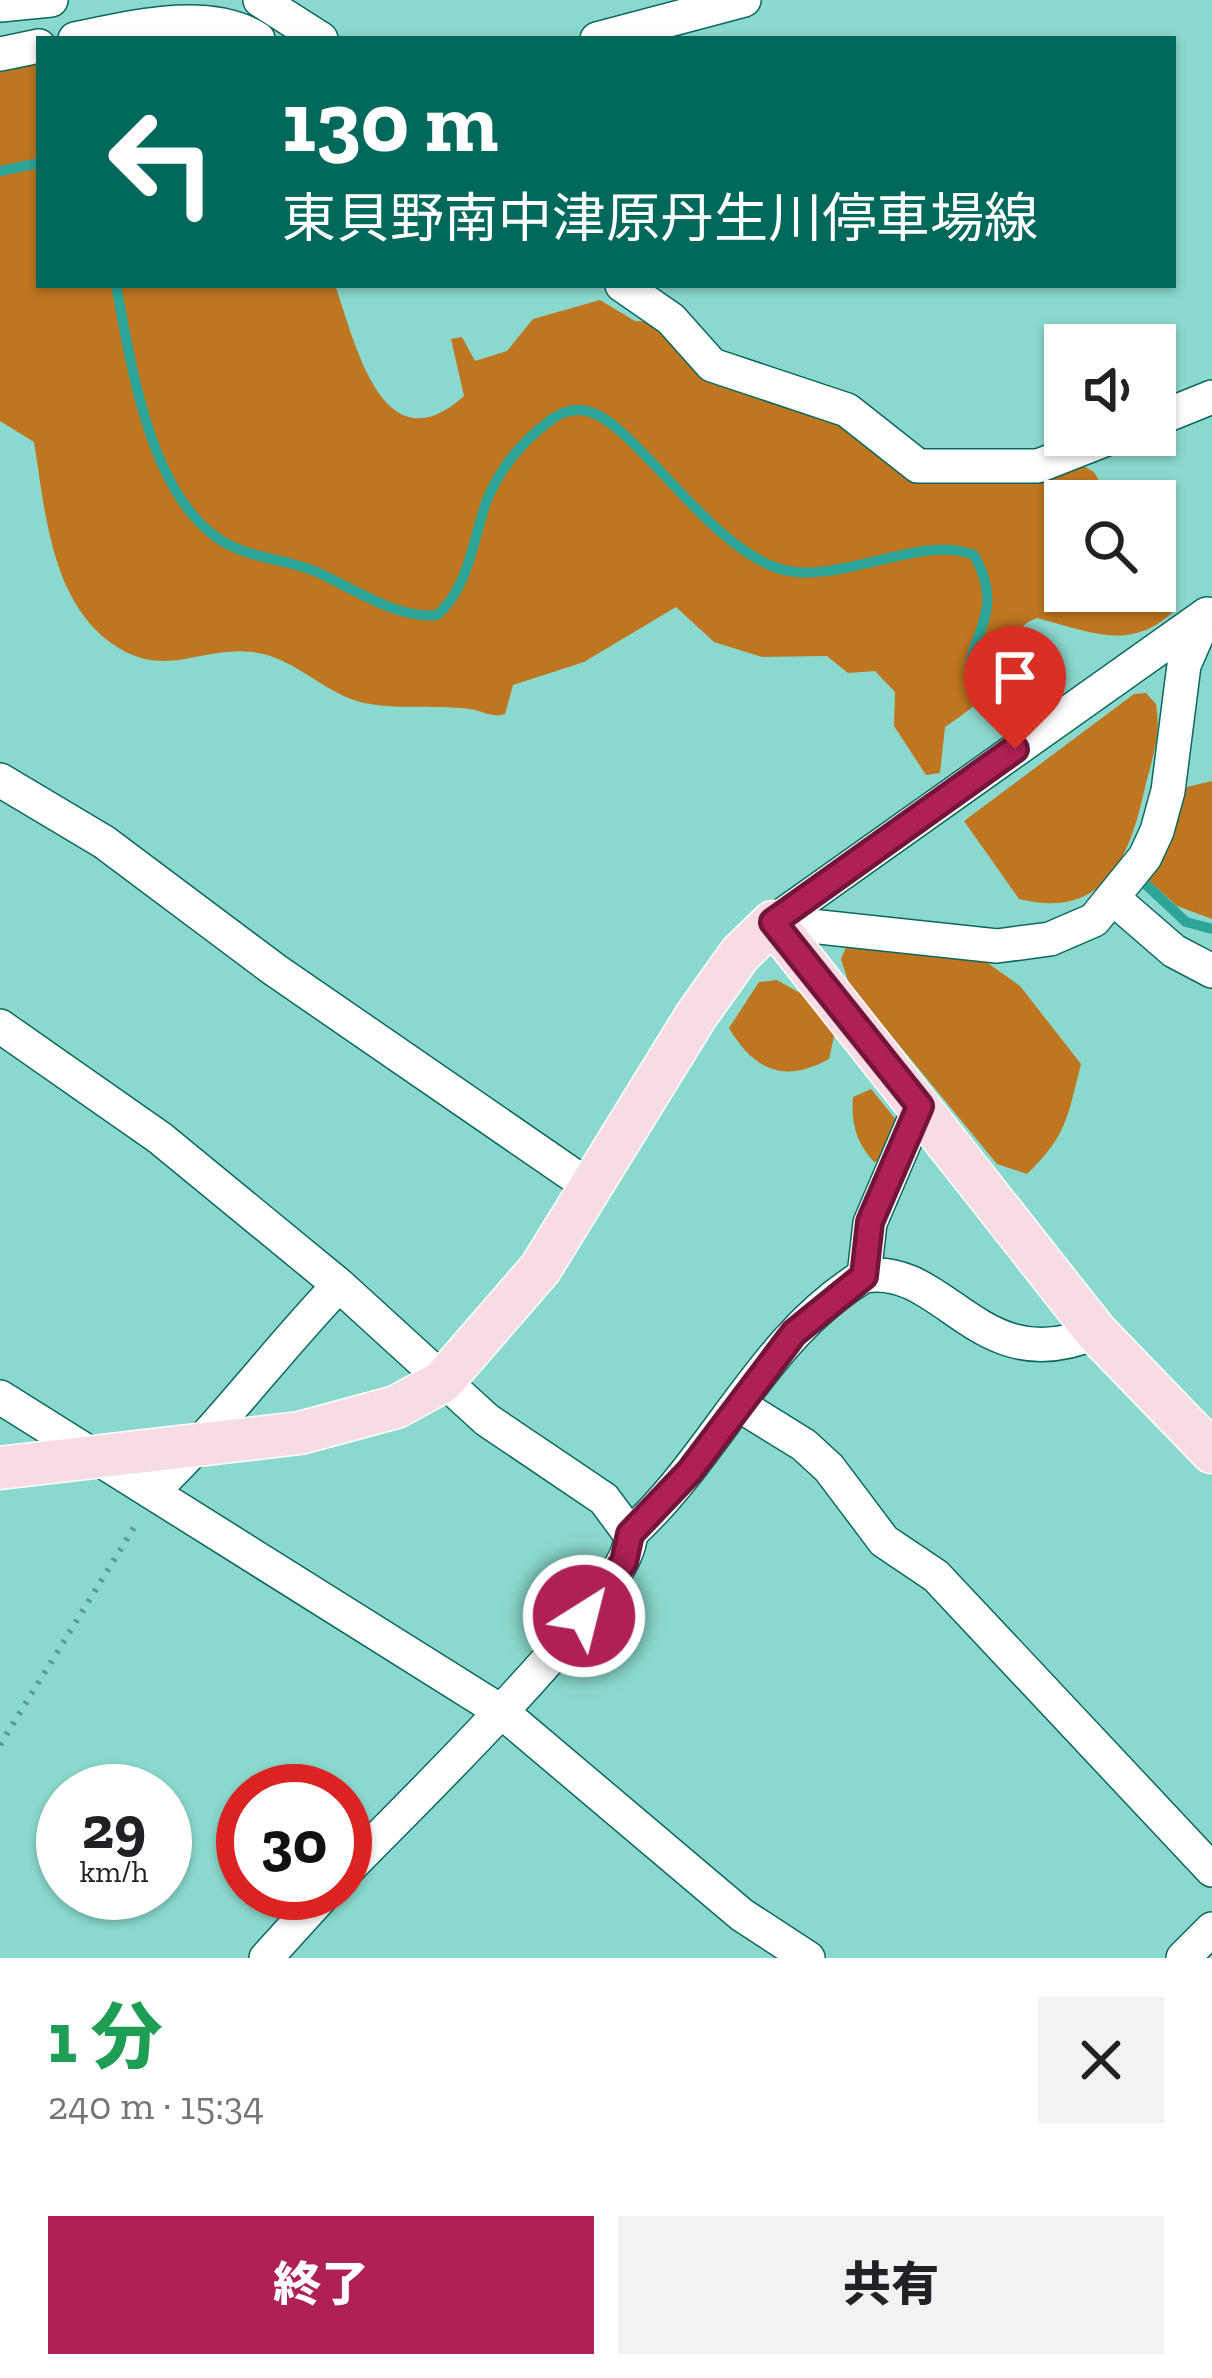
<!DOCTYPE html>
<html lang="ja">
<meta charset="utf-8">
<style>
body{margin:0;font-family:"Zilla Slab","Noto Sans JP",serif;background:#f2f2f2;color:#202124;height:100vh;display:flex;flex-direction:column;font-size:45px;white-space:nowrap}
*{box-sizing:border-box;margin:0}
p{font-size:39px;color:#757577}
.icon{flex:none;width:66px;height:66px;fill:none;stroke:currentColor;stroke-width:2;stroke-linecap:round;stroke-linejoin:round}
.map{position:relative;height:1958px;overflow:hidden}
.panel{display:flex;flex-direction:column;background:#fff;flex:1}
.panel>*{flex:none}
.top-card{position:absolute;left:36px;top:36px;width:1140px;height:252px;border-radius:0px;box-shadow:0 3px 9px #0004;background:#00695c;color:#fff;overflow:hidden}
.tools{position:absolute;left:1044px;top:324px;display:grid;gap:24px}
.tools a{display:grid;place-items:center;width:132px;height:132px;border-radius:0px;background:#fff;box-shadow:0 3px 9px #0004;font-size:60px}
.speed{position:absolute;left:36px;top:1764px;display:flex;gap:24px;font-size:60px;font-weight:700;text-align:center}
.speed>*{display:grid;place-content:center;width:156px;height:156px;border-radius:50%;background:#fff;box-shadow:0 3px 9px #0004;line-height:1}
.speed small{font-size:30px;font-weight:400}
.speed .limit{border:18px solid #d22;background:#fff;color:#111}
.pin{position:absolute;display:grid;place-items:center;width:102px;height:102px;color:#fff;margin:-123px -51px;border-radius:50% 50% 50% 0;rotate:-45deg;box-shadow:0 0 12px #0007}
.pin .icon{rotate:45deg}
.me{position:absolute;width:132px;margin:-66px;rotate:36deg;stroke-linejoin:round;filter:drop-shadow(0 0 9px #0008)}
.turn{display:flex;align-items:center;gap:42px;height:252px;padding:0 48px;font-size:54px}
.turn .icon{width:156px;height:156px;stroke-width:2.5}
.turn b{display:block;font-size:84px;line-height:102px}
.round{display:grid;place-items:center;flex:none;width:126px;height:126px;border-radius:0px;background:#f2f2f2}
.summary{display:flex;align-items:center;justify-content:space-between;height:204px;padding:0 48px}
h1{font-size:72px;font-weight:800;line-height:90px;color:#1e9e55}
.button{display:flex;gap:24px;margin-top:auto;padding:24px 48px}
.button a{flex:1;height:138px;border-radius:0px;background:#af2056;color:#fff;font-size:48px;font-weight:800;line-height:138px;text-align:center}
.button a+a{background:#f2f2f2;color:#202124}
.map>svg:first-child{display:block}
.forest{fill:#be7620}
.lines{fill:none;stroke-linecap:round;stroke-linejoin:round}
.stream{stroke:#2ea599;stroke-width:10}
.minor-casing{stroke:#0c685f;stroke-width:36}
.major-casing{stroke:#fff;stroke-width:45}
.path{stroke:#5d9b92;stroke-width:6;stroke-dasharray:3 9;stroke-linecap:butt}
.minor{stroke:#fff;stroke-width:33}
.major{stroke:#f7dde3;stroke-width:42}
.route-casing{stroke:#721538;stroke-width:30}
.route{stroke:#af2056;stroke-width:21}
</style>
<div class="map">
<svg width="1212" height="1958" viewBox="0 0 1212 1958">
<rect width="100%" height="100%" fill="#8bd9ce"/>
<path class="forest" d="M39,56V285H335C355,341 382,470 464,396L451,339L462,337L475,361L507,351L533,319L600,300L635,321L662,322L815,405L903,472L1078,463L1094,472L1111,501H1065V591H1155V580L1176,609C1132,653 1091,632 1037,618C1004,630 1009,665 991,689C979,704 961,716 945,727L940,773L926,775L894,726L895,692L875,671L848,673L827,656L762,657L714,642L676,607L584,662L513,685L505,714C492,718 483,711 470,709C433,704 385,712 351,699C317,686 290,656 252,652C199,646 165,681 111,643C50,599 45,508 34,442L0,421V64Z
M1146,693L1156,704C1162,739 1150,763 1143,796C1127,865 1100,919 1019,899L964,821L1134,694Z
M1212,781V919L1177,906L1145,877L1179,789Z
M847,945L982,959L1020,986L1081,1064C1068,1115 1067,1136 1027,1174L997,1164L849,984L841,959Z
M777,980L805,996L835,1032L829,1059C784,1084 754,1070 729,1028L759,982Z
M871,1089L901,1126L888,1158L874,1162C856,1142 851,1124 853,1097Z"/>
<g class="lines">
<path class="stream" d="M0,171L39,163
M116,285C131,363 149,495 222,541C251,559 287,559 317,572C352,588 399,620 437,615C469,588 473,538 487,500C500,468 521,443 548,422C574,401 597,410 620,431C666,471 720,548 777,568C835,588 921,533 974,555C1013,624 952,640 975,700
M1141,880L1186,922L1212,929"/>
<defs>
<path id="minor" d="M260,0L321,39
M0,5L51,0
M75,39C129,28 209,7 258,39
M597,39L744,0
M0,54L39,46
M622,285L671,319L712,365L847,410L918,466H1038L1117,435
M1155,420L1212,397
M0,780L104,842L275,970L593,1189
M1114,899L1174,951L1212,971
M773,922L997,946L1050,939L1094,920L1145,857L1157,831L1168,791L1184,665L1206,615
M773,922L1207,614
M0,1026L160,1138L339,1285L487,1420L604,1499L630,1534C638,1587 392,1822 345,1872
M864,1276L870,1223L920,1106
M0,1397L502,1712L742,1915L808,1958
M741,1406L804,1445L829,1468L884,1541L936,1576L1212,1870
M153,1491C220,1427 275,1352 339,1285
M630,1534C716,1456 764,1336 864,1276C945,1262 980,1383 1096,1332
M266,1958L325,1893
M1183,1958L1212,1929"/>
<path id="major" d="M0,1468L300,1433L396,1407L442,1382L540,1269L696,1016L740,954L773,922L1096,1332L1212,1452"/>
</defs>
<use href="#minor" class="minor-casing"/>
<use href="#major" class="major-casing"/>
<path class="path" d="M0,1745L138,1521"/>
<use href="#minor" class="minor"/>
<use href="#major" class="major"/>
</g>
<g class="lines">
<defs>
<path id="route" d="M584,1616L624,1562L630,1534L690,1471L794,1333L864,1276L870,1222L920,1106L773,922L1015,749"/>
</defs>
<use href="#route" class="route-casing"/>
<use href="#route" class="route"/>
</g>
</svg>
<div class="tools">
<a><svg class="icon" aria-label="sound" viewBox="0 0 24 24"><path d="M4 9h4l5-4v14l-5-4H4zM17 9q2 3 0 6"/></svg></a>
<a><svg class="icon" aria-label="search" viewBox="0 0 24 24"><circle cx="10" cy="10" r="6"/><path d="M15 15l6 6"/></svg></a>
</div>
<div class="speed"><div>29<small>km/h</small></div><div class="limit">30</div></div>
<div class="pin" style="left:1015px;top:749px;background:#d93025"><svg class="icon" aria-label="arrive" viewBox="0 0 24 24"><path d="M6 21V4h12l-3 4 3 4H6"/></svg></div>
<svg class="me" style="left:584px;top:1616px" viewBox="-20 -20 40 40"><circle r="17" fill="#af2056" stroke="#fff" stroke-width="3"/><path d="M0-11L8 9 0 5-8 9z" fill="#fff"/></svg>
<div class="top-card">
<div class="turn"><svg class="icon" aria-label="left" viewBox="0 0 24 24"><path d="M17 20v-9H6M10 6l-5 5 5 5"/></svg><div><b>130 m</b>東貝野南中津原丹生川停車場線</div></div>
</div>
</div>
<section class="panel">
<div class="summary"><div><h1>1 分</h1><p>240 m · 15:34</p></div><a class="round"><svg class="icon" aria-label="close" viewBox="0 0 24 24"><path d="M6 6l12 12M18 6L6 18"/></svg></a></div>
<div class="button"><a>終了</a><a>共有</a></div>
</section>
